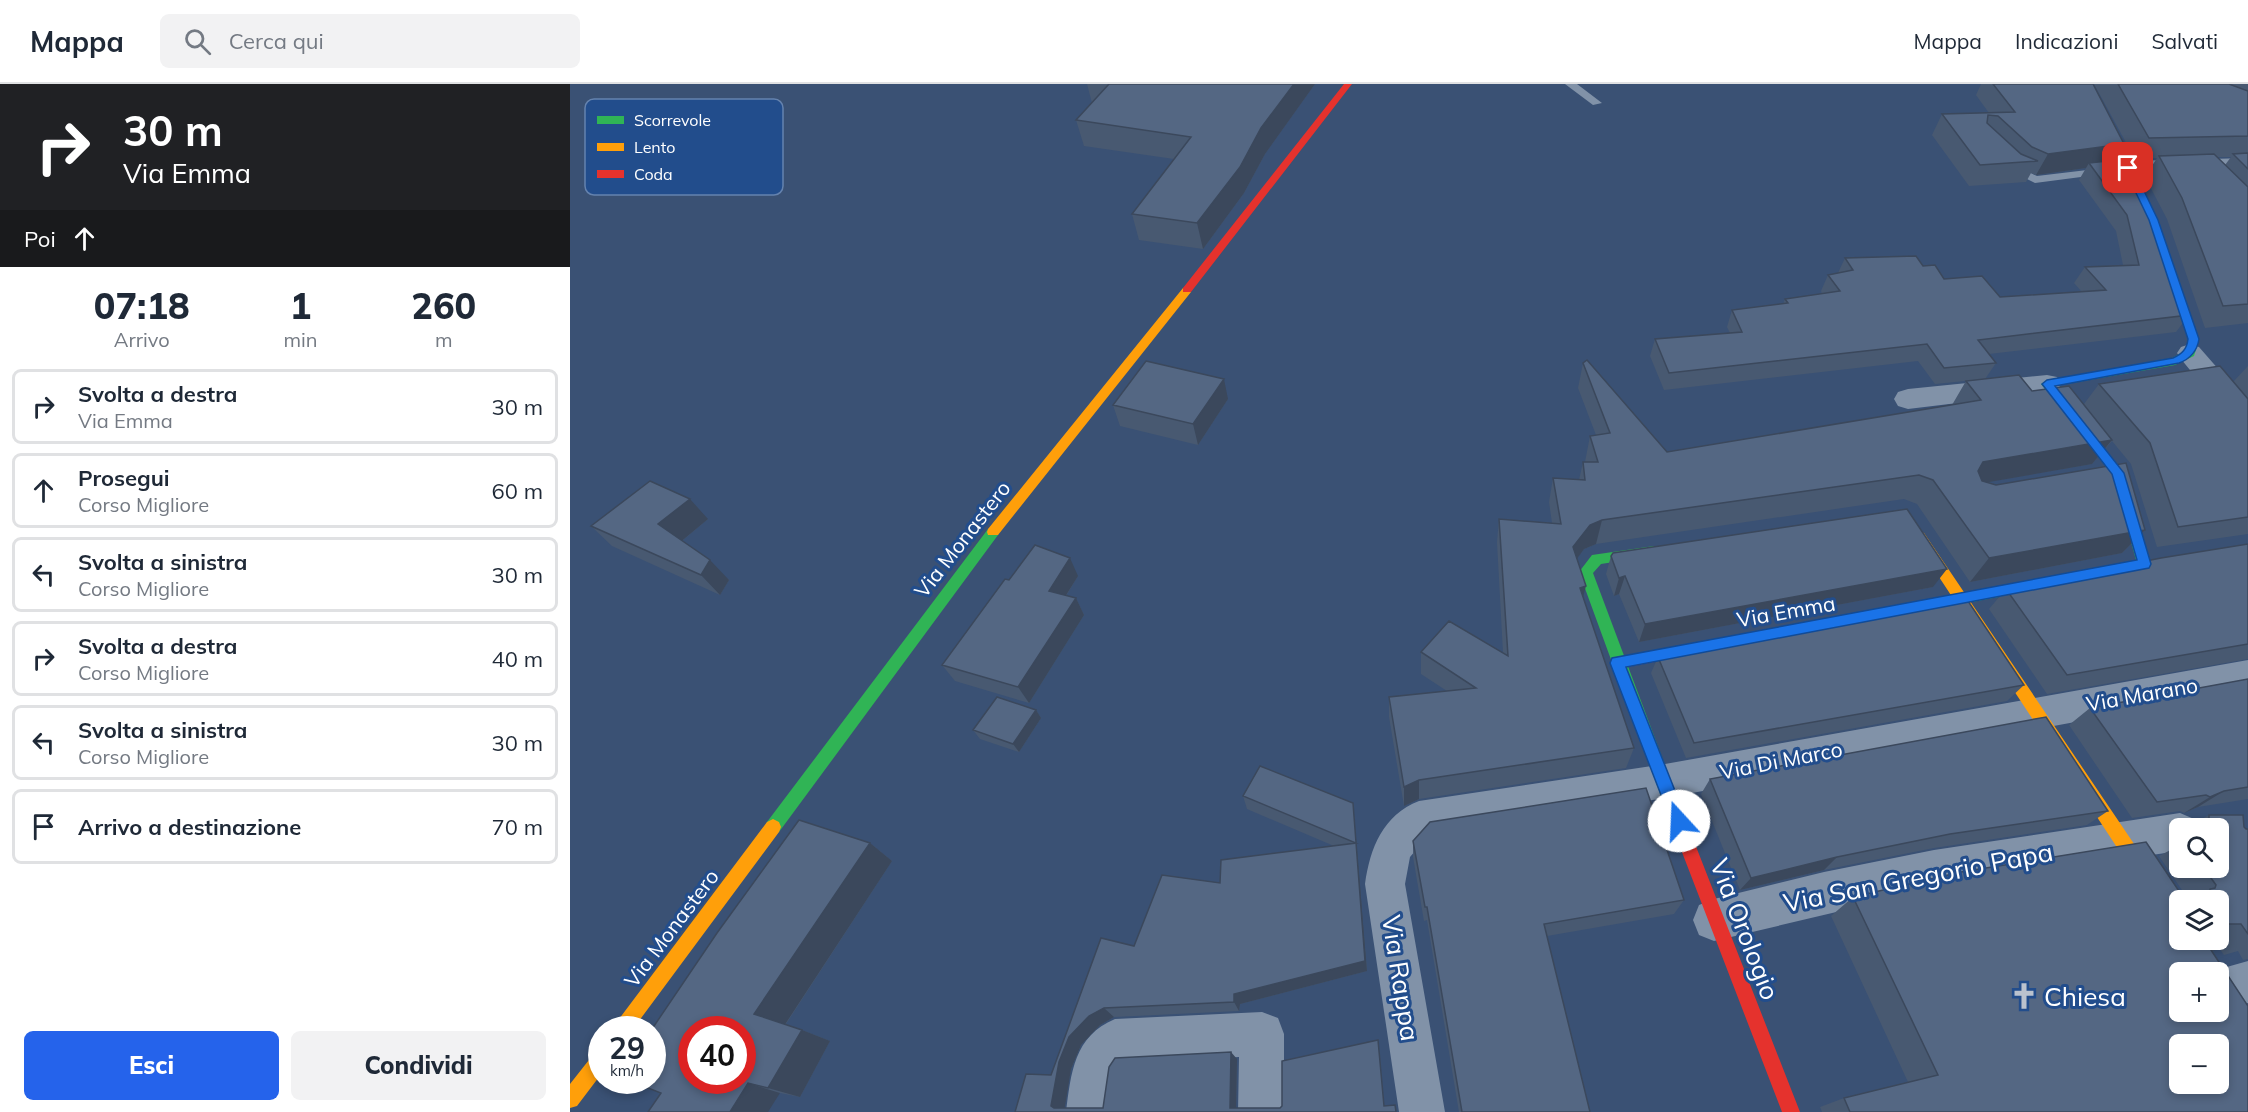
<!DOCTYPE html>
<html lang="it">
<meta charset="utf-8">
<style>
body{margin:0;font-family:Mulish,sans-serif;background:#f2f2f3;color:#1f2937;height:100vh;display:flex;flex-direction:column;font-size:22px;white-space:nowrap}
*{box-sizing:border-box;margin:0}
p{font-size:20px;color:#747a83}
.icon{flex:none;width:33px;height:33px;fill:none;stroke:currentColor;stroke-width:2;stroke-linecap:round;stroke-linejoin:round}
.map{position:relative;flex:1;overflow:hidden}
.sheet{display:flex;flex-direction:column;background:#fff;width:570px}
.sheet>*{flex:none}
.top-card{background:#202124;color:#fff;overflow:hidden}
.tools{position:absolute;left:1599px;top:734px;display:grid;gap:12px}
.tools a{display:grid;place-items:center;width:60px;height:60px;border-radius:9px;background:#fff;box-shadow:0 3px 9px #0003;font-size:30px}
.speed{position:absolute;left:18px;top:932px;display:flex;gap:12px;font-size:30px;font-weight:700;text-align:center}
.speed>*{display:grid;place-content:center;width:78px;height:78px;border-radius:50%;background:#fff;box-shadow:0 3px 9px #0003;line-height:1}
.speed small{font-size:15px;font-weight:400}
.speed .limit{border:9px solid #d22;background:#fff;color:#111}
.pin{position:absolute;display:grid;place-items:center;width:51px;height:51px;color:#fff;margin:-26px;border-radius:12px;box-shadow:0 3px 9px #0006}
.me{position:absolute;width:66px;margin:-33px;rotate:340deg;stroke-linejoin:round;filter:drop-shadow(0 0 4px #0008)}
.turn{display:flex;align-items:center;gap:21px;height:126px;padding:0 24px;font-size:27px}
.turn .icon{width:78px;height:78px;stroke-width:2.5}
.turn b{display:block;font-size:42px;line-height:51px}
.then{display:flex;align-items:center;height:57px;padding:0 24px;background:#0003;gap:12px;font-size:22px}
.eta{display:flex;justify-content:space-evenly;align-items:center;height:102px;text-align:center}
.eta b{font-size:36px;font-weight:800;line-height:42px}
.action{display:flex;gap:12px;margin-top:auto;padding:12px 24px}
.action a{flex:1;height:69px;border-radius:9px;background:#2563eb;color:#fff;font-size:24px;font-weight:800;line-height:69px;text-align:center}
.action a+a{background:#f2f2f3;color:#1f2937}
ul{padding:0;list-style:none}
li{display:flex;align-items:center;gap:18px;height:75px;margin:0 12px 9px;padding:0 12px;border:3px solid #e0e1e3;border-radius:9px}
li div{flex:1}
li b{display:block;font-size:22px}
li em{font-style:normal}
header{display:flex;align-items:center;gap:36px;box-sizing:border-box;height:84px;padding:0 30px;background:#fff;border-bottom:2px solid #e0e1e3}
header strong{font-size:28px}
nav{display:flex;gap:33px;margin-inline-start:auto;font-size:21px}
.search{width:420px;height:54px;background:#f2f2f3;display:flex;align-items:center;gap:15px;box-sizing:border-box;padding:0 21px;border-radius:9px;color:#747a83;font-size:22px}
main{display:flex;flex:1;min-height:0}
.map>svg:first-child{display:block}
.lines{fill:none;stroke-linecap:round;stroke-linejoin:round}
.lane{fill:#8192a8;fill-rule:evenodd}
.street{fill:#8192a8;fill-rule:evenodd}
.fast{fill:#30b455;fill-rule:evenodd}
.slow{fill:#ff9f0a;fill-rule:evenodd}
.jam{fill:#e5322d;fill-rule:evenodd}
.wall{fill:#485971;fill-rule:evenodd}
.shaded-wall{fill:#3b485c}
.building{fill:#546783;stroke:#3b485c;stroke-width:1.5;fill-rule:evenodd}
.route{fill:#1a73e8;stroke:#114b97;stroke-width:1.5}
.labels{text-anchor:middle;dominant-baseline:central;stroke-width:6;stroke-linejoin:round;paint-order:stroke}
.street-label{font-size:21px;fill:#fff;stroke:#224d8c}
.near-street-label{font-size:26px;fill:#fff;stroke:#224d8c}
.near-poi-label{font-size:26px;fill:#fff;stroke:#224d8c;text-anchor:start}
.key{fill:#224d8c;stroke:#6482ae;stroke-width:1.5}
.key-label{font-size:16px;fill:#fff}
</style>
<header>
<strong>Mappa</strong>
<div class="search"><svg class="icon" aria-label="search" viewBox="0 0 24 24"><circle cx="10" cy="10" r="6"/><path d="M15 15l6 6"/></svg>Cerca qui</div>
<nav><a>Mappa</a><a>Indicazioni</a><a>Salvati</a></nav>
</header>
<main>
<section class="sheet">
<div class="top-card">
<div class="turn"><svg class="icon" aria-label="right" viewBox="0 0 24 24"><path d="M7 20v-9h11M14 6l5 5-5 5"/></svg><div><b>30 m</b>Via Emma</div></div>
<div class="then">Poi<svg class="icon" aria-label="ahead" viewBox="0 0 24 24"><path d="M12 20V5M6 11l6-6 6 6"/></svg></div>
</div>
<div class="eta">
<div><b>07:18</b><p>Arrivo</p></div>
<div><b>1</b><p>min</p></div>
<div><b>260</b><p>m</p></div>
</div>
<ul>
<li><svg class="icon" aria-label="right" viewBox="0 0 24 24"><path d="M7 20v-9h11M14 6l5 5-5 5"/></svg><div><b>Svolta a destra</b><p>Via Emma</p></div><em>30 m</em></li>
<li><svg class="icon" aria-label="ahead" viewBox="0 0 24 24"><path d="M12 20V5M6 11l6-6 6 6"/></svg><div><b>Prosegui</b><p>Corso Migliore</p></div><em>60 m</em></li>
<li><svg class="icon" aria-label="left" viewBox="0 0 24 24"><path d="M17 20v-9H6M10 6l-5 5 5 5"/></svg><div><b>Svolta a sinistra</b><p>Corso Migliore</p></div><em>30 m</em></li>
<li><svg class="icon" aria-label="right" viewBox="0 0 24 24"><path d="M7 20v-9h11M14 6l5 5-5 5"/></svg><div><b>Svolta a destra</b><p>Corso Migliore</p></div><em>40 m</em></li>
<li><svg class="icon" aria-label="left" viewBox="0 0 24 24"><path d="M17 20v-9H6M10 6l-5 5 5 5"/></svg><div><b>Svolta a sinistra</b><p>Corso Migliore</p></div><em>30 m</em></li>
<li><svg class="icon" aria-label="arrive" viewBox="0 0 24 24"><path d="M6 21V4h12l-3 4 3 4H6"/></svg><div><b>Arrivo a destinazione</b></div><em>70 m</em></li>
</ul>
<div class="action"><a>Esci</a><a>Condividi</a></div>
</section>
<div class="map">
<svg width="1678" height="1028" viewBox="0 0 1678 1028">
<rect width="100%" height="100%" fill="#3a5174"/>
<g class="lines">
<path class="lane" d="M995,0H1007L1032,19L1023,21Z
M1441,80L1467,92L1534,84L1540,87L1534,90L1465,99L1437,85L1436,83Z"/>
<path class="street" d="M1678,74V88L1559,91L1551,89L1548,84L1551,79L1559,77Z
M1620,260L1629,263L1678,319V348L1668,345L1611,275L1607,269L1611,263Z
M1477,291L1487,293L1491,300L1487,307L1338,325L1328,322L1324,315L1328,308L1338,305Z
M1678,576V606L1095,714L858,752L840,773L835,800L875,1028H829L795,800C800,764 813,731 849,717L1095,680Z
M1610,729L1624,735L1628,744H1610V767L1460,788L1364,805L1144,857L1129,851L1123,836L1129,821L1144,815L1254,788L1364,766Z
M1678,877V919L1648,926V888H1639Z
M692,928L708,934L714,950V1028H668L669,973L554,979L547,989L542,1028H496C501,989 504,952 545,935Z"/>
<path class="fast" d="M1509,0H1517L1578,115L1576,117L1568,115Z
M1602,188L1607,191L1629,256L1624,272L1605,281L1485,302L1554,389L1581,480L1574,485L1533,493L1528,492L1526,488L1528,484L1566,476L1542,390L1471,300L1477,296L1602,274L1615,267L1619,256L1597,191Z
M423,443L429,448L428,451L209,748L203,751L197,748L195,743L197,738L418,445Z
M1084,462L1089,463L1091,467L1089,471L1031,480L1023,489L1116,737L1114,742L1108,745L1102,742L1100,737L1009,488L1022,471Z
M1476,494L1481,495L1483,499L1481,503L1476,504L1397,519L1392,518L1390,514L1392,510L1397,509Z"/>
<path class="slow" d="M617,203L621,204V208L428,451H418L417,448L418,445L613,204Z
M1349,447L1354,449L1610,828V852L1604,850L1344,455L1343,452L1344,449Z
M203,735L209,738L211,743L209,748L63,945H43L46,939L197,738Z
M32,964V989L7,1022L0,1024V1000L26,967Z"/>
<path class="jam" d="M774,0H782L621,208H613V204Z
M1397,509L1402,510L1404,514L1402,518L1397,519L1047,585L1042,583L1040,579L1042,575L1047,573Z
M1108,729L1114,732L1116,737L1230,1028H1212L1100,737L1102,732Z"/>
</g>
<path class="wall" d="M517,0H745L695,70L674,109L633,165L569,156L562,130L604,75L514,62L506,36L522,19Z
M1411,0H1523L1554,60L1544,76L1619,231L1606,248L1419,270L1426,279L1415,295L1365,300L1348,277L1094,306L1080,272L1085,255L1160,249L1157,243L1162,226L1213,220L1215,215L1252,210L1251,207L1258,191L1268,189L1275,174L1353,182L1374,195L1430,213L1512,208L1504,199L1515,183L1553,181L1546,147L1509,96L1516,84L1466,91L1461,89L1456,98L1399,102L1362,51L1372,30L1419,29L1406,11Z
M1524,0H1678V239L1635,244L1597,135L1575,93L1587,74L1565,75ZM1647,73H1661L1655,81Z
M1013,279L1097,368L1382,321L1396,297L1462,307L1514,320L1529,300L1663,298L1678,282V450L1587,463L1561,380L1542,357L1522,380L1417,398L1575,446L1552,469L1400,498L1347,420L1334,415L1026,460L1014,465L1007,474L1013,514L1064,664L1056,684L849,715L834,722L819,633V613L877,607L851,590V568L933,569L927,458L929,435L982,439L979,418L983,394L1009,396L1013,378H1015L1020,352L1026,351L1008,304Z
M658,315L628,361L550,342L543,321Z
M138,435L112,457L159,496L150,511L42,462L21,442Z
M1678,460V575L1477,610L1419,525L1436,505Z
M1041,472L1363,503L1069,558L1049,510L1044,512L1036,490Z
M508,492L496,512L506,514L514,531L459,619L385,597L372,581L439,496Z
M1088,573L1454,601L1437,617L1116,674L1081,589Z
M1678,595V715L1628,723L1614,729L1610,727L1562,734L1499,641L1520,624Z
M466,626L471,634L449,668L410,655L403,646Z
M1140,695L1538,727L1517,741L1364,764L1254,786L1170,806L1131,710Z
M673,712L783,719L797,887L670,920L669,927L544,933L530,941L511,961L501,985L494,1024H533L667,975L666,1024H710L814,1022L826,1028H445L481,991L564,862L650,799L764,762L677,725Z
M1639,731L1674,743L1676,745H1678V875L1673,876L1668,867L1654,871L1643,855H1648V816H1617L1618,815L1589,772L1610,761V783H1648V744H1616Z
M843,757L1114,816L1104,830L977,852L1020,1028H889L857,836L854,837L843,773Z
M300,759L322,777L216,940L232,946L260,957L230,1013L210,1009H91Z
M1283,813L1648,865L1642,867L1678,1028H1252L1250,1023L1274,1014L1338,998L1261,832Z"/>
<path class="shaded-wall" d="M724,0H745L695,70L674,109L633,165L627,139L691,44Z
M1554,60L1541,81L1519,79L1516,84L1466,91L1478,70Z
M654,295L658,315L628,361L623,340Z
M1542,356L1522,380L1396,402L1413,378Z
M120,415L138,435L108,460L88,440Z
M1032,436L1026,460L1014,465L998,487L1003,463L1020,441Z
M1575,446L1552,469L1400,498L1419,474Z
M500,474L508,492L488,524L479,507Z
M140,476L159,496L150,511L131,491Z
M1377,485L1363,503L1069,558L1075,540Z
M1055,492L1049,510L1044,512L1049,494Z
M1016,502L1010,524V504Z
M506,514L514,531L459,619L448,603Z
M466,626L471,634L449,668L443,660Z
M849,696V715L834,722V703Z
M1654,707L1628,723L1614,729L1640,713Z
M783,719L797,887L670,920L669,927L664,918V910L795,877Z
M300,759L322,777L214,942L184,930Z
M1267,773L1254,786L1170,806L1181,794Z
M534,924L544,933L530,941L511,961L501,985L494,1028L484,1024L481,1022L489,978L499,953L519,932Z
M232,946L260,957L230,1013L198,1004Z
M661,968L667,975L666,1028L660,1024Z
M178,999L210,1009L198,1028H160Z"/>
<path class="building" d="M539,0H724L691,44L670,83L627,139L562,130L621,53L506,36Z
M1423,0H1523L1554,60L1478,70L1462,63L1428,32L1418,31L1417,39L1451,70L1468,77L1410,81L1372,30L1445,28Z
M1548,0H1659L1678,7V52L1579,54Z
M1678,69V85L1663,70Z
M1644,70L1678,103V220L1653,222L1612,114L1589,72Z
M1556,75L1580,121L1619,231L1408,256L1426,279L1374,284L1357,260L1099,289L1085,255L1172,248L1162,226L1218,219L1215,215L1270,207L1258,191L1283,186L1275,174L1346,172L1353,182L1365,181L1374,195L1412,192L1430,213L1536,206L1515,183L1569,181L1557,131L1519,79Z
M1017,276L1097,368L1411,316L1396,297L1449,291L1462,307L1499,302L1542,356L1413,378L1408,387L1412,397L1426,401L1556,379L1575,446L1419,474L1363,396L1349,391L1032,436L1020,441L1003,463L1016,502L1010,504L1064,664L849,696L834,703L819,613L906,604L851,568L879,537L938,572L929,435L991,440L983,394L1015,396L1013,378H1028L1020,352L1040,349L1013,279Z
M576,277L654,295L623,340L543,321Z
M1650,282L1678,315V433L1608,443L1580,359L1529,300Z
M80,397L120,415L88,440L140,476L131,491L21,442Z
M1337,425L1377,485L1075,540L1055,492L1049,494L1041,472L1043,469Z
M1678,460V560L1497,591L1436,505L1591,474Z
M465,461L500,474L479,507L506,514L448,603L372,581L435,495L439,496Z
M1396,514L1454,601L1124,659L1088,573Z
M1678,595V703L1654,707L1640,713L1636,711L1587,718L1520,624Z
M427,613L466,626L443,660L403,646Z
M1476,633L1538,727L1380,750L1267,773L1181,794L1140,695Z
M690,682L783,719L795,877L664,910V918L534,924L519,932L499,953L489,978L481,1022L484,1024H533L539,983L545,974L661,968L660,1024H710L712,1022V977L808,956L814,1022L825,1021L826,1028H445L456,990L481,991L531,854L564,862L592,791L650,799L651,776L786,759L673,712Z
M1076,704L1114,816L974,840L1020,1028H892L857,823H855L843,757L860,738Z
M1639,731H1673L1674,743L1676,745H1678V850L1671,840H1648V816H1640V805L1645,804L1646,801L1633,783H1648V744H1639Z
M229,736L300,759L184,930L232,946L198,1004L178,999L160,1028H78L91,1009L58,996H82V945L147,849ZM122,945H172V996H122Z
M1576,758L1615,816H1610V855H1641L1648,865L1641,866L1678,922V1028H1280L1274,1014L1368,991L1283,813L1391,788ZM1610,888H1648V927H1610ZM1610,960H1648V999H1610Z"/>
<path class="route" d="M1558,81L1563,84L1588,136L1629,255C1627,268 1620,275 1609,279L1485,302L1554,389L1581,480L1579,484L1056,583L1117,737L1114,742L1109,744L1103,742L1040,579L1042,574L1567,476L1542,390L1472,300L1477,296L1603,274C1612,270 1617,265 1618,255L1579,136L1554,84Z"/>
<defs>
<symbol id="church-bare" viewBox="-9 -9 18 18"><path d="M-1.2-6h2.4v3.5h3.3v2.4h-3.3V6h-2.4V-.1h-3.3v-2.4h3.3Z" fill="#bac2ce" stroke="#224d8c" stroke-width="2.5" paint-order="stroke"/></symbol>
</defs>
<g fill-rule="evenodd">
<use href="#church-bare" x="1435" y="893" width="38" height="38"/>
</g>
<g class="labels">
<g class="street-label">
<text transform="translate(392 455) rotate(-52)">Via Monastero</text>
<text transform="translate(1216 527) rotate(-10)">Via Emma</text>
<text transform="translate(1572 610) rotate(-10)">Via Marano</text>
<text transform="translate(1211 676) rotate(-11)">Via Di Marco</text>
<text transform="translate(101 844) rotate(-53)">Via Monastero</text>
</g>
<g class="near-street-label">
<text transform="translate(1348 793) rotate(-11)">Via San Gregorio Papa</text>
<text transform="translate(1175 845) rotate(69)">Via Orologio</text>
<text transform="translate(831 894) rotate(81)">Via Rappa</text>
</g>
<g class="near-poi-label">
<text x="1474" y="912">Chiesa</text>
</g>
</g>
<rect x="15" y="15" width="198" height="96" rx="9" class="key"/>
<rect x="27" y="32" width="27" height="8" fill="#30b455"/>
<rect x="27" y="59" width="27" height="8" fill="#ff9f0a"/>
<rect x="27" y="86" width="27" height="8" fill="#e5322d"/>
<g class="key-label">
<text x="64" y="42">Scorrevole</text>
<text x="64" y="69">Lento</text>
<text x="64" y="96">Coda</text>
</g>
</svg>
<div class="tools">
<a><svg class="icon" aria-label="search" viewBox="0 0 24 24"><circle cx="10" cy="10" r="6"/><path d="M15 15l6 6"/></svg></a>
<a><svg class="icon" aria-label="layers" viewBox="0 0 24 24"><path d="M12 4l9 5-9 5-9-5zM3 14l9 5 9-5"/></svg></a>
<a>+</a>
<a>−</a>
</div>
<div class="speed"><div>29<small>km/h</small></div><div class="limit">40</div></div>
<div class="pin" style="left:1558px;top:84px;background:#d93025"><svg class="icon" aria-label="arrive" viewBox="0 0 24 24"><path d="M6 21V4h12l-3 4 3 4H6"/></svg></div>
<svg class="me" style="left:1109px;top:737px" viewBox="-20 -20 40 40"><circle r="19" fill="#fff"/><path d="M0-13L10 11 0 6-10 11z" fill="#1a73e8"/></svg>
</div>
</main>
